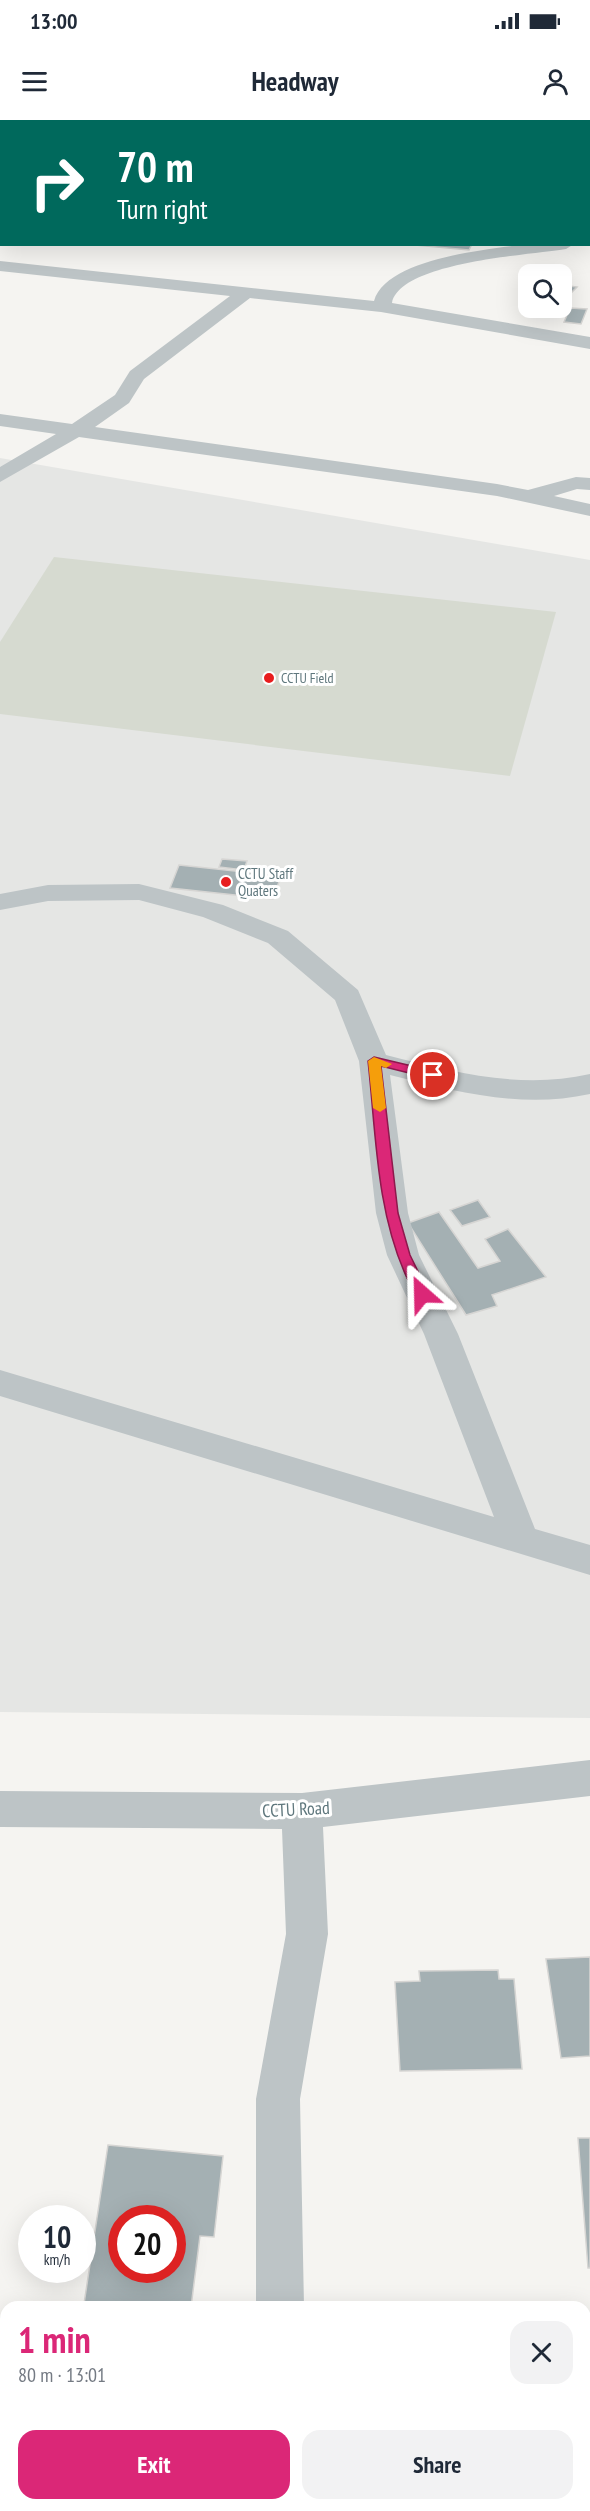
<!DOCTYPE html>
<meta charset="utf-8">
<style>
body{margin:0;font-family:"PT Sans Narrow",sans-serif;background:#f2f2f3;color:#1f2937;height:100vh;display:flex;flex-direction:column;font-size:22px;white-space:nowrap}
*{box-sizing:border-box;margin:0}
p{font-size:20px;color:#747a83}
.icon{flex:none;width:33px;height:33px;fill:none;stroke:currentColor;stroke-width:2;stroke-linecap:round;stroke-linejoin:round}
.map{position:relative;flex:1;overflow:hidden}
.drawer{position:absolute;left:0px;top:2181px;width:591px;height:210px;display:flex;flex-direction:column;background:#fff;border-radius:18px 18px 0 0;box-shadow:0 6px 24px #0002}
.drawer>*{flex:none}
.banner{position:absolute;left:0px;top:0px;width:591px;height:126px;box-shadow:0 6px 24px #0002;background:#00695c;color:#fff;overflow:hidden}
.controls{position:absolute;left:518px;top:144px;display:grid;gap:12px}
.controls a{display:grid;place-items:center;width:54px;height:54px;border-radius:12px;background:#fff;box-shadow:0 6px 24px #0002;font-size:30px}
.speed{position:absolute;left:18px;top:2085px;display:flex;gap:12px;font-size:30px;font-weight:700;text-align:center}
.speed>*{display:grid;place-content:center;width:78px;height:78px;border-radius:50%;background:#fff;box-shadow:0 6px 24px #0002;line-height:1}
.speed small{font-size:15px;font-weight:400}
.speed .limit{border:9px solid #d22;background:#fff;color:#111}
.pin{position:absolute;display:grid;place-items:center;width:51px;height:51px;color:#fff;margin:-26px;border:3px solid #fff;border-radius:50%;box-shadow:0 2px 6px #0007}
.me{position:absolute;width:66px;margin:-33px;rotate:335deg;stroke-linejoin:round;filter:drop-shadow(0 0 4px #0008)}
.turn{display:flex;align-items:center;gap:21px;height:126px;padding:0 18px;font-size:27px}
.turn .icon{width:78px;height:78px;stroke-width:2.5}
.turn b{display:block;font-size:42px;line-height:51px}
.round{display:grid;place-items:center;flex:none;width:63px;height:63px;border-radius:18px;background:#f2f2f3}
.summary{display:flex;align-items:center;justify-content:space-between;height:102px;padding:0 18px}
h1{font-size:36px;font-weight:700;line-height:45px;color:#db2777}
.primary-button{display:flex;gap:12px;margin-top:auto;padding:12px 18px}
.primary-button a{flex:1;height:69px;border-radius:18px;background:#db2777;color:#fff;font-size:24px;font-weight:700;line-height:69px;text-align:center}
.primary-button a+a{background:#f2f2f3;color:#1f2937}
.status{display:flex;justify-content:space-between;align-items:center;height:42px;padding:0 30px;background:#fff;direction:ltr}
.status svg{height:16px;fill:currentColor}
header{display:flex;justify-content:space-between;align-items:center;height:78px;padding:0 18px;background:#fff;font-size:27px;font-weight:700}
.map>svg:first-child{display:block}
.built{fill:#e5e6e4}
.green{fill:#d6dad0}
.building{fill:#a4b0b3;stroke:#d6d5d3;stroke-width:1.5;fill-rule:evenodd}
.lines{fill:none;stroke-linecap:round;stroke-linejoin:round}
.minor{fill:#bdc4c6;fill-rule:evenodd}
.route{fill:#db2777;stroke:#8e194d;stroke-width:1.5}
.slow{fill:#f59e0b}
.poi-dot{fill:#e81d1e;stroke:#fff;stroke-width:2}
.labels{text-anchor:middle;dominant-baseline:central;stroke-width:6;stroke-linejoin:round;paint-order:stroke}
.far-poi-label{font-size:14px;fill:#5f777d;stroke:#fff;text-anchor:start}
.poi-label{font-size:15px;fill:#5f777d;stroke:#fff;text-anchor:start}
.near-street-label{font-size:18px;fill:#5f777d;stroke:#fff}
</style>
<div class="status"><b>13:00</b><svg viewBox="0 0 49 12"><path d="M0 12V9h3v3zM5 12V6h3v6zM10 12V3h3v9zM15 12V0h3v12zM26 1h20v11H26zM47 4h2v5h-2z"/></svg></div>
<header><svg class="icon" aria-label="menu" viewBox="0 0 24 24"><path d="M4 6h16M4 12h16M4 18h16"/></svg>Headway<svg class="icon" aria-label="person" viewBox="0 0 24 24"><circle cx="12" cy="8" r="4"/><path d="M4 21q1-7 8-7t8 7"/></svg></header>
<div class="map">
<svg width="590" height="2391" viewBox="0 0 590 2391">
<rect width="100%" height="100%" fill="#f5f4f1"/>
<path class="built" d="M0,338L590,440V1598L0,1592Z"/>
<path class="green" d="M54,437L556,492L510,656L0,594V522Z"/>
<path class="building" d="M404,124H472L469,130Z
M561,165L577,167L568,176L571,177L566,185H561Z
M570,188L587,189L581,204L564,202Z
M222,739L247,741L244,750L219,747Z
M179,745L281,756L273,779L170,768Z
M478,1080L490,1097L462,1106L450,1090Z
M439,1092L478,1148L500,1141L485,1119L508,1109L546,1157L492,1175L497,1186L466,1195L408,1103Z
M590,1837V1936L561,1938L546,1839Z
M498,1850L499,1859H514L522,1949L400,1951L395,1862L420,1861L419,1851Z
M578,2018H590V2148H588Z
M108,2025L223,2036L214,2117L200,2116L191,2187H115L84,2184ZM122,2098H172V2150H122Z
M398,2386L580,2391H398Z"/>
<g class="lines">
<path class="minor" d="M184,0H201L202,1L185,2Z
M0,29H2V39H0Z
M528,124H574L566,129C530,135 400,142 392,183L590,217V229L381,192L250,178L144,259L129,283L95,307L497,364L528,370L576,357L590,358V370L577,369L554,376L590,384V396L497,376L79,317L0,362V347L56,314L0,306V294L72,304L115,275L130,251L230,176L0,151V141L374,181C386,138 490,129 528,124Z
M139,764L223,785L288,811L358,870L386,935C454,952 520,970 590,954V974C522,989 457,972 390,955L408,1093L419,1135L458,1214L535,1409L590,1425V1455L0,1276V1250L494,1397L424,1214L387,1135L376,1093L359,941L335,880L268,823L203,797L139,780L48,781L0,790V774L48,765Z
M590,1640V1676L323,1707L328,1814L300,1979L304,2187H256V1979L286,1814L282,1709L0,1707V1671L302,1673Z"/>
</g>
<path class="route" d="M374,937L437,952L439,955L433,959L381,946L398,1093L410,1135L429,1174L422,1179C413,1177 411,1165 407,1158C376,1091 376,1013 368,941Z"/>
<path class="slow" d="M374,937L392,944L386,948L381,946L386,988L380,992L373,988L368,941Z"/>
<g class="poi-dot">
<circle cx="269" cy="558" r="6"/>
<circle cx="226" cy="762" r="6"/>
</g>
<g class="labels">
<g class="far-poi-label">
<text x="281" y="558">CCTU Field</text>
</g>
<g class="poi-label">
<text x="238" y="753">CCTU Staff<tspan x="238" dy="17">Quaters</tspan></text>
</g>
<g class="near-street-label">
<text transform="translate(296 1689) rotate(-3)">CCTU Road</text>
</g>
</g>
</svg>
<div class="controls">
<a><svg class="icon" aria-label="search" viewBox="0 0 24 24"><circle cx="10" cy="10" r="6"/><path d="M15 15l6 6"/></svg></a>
</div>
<div class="speed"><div>10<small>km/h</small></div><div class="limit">20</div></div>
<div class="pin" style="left:433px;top:955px;background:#d93025"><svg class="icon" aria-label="arrive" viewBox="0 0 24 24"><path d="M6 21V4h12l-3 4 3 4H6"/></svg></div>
<svg class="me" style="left:422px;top:1174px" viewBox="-20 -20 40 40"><path d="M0-17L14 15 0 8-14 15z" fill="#db2777" stroke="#fff" stroke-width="4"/></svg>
<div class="banner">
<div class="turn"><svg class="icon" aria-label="right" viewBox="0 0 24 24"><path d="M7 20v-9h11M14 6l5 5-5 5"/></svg><div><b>70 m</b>Turn right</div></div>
</div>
<section class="drawer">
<div class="summary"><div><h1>1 min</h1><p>80 m · 13:01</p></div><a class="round"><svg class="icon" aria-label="close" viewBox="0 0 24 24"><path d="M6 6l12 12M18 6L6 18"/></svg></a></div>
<div class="primary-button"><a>Exit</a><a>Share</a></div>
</section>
</div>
